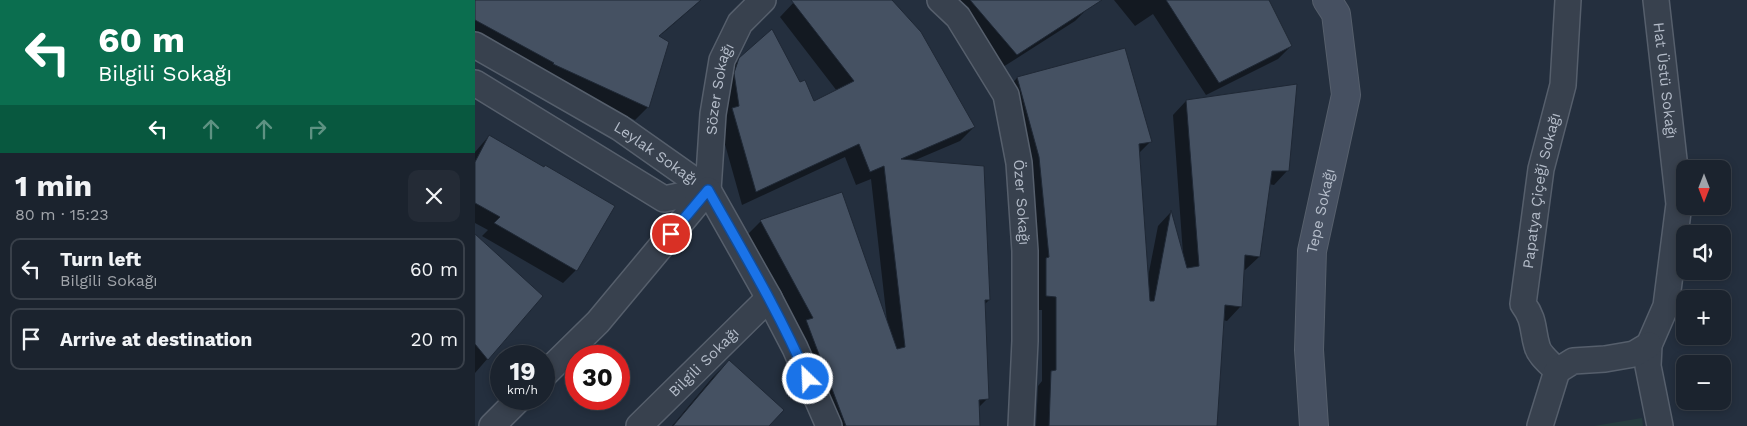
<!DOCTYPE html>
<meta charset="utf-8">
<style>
body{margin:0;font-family:"Work Sans",sans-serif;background:#242b36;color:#f1f3f6;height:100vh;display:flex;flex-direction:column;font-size:19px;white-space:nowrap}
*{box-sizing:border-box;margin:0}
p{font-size:16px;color:#a0a4aa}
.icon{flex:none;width:28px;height:28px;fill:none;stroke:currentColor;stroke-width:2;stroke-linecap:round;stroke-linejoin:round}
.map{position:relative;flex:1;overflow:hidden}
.drawer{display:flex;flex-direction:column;background:#1b232e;width:475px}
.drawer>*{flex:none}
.hud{background:#0b6e4f;color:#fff;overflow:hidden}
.needle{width:32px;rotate:180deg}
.tools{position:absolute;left:1201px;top:160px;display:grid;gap:10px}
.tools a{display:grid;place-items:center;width:55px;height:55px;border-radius:10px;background:#1b232e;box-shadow:0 2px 8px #0003,0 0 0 1px #39404a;font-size:25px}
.speed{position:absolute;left:15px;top:345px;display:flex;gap:10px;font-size:25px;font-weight:700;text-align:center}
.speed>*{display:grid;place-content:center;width:65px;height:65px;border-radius:50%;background:#1b232e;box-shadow:0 2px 8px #0003,0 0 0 1px #39404a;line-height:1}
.speed small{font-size:12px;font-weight:400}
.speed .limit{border:8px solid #d22;background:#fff;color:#111}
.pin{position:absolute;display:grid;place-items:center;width:42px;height:42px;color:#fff;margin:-21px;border:2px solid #fff;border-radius:50%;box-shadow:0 1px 5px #0007}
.me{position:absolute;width:55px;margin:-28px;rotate:336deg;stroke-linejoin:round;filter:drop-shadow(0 0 4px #0008)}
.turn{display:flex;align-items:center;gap:18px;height:105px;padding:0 15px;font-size:22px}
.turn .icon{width:65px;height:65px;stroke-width:2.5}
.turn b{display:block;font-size:35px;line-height:42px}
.lanes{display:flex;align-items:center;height:48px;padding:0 15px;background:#0003;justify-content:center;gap:25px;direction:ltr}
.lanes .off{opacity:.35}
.round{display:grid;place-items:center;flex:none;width:52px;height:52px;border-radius:10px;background:#242b36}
.overview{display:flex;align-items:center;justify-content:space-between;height:85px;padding:0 15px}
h1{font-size:30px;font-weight:700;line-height:38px}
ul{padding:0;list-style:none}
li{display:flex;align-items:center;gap:15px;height:62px;margin:0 10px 8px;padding:0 5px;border:2px solid #39404a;border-radius:10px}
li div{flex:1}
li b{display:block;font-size:19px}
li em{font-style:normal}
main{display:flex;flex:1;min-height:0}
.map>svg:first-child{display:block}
.green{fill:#263c3f}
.shadow{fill:#0007}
.building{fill:#455162;stroke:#1f2835}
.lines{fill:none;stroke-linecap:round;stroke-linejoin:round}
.minor-casing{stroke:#565f6c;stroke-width:28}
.secondary-casing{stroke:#565f6c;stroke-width:30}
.minor{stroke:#38414e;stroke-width:25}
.secondary{stroke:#465061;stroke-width:28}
.route-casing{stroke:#114b97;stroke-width:12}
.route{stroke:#1a73e8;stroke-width:9}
.labels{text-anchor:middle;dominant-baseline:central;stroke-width:4;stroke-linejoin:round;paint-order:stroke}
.street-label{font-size:15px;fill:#b4bcc9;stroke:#1d2633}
</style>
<main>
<section class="drawer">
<div class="hud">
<div class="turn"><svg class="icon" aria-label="left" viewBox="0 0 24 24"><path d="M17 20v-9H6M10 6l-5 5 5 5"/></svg><div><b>60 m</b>Bilgili Sokağı</div></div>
<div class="lanes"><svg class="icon" aria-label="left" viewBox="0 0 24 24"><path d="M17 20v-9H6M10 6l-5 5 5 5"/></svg><svg class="icon off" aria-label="ahead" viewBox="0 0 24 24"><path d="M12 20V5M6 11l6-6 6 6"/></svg><svg class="icon off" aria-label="ahead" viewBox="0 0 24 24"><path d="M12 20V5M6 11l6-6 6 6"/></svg><svg class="icon off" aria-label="right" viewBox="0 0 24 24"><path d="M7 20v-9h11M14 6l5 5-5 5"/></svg></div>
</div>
<div class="overview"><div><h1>1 min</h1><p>80 m · 15:23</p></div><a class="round"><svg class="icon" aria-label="close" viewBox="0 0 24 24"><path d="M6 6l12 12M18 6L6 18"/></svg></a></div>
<ul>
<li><svg class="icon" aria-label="left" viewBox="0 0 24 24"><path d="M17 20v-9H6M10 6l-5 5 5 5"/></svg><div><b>Turn left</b><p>Bilgili Sokağı</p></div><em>60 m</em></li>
<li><svg class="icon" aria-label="arrive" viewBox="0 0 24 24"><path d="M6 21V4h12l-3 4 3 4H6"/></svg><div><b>Arrive at destination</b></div><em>20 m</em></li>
</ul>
</section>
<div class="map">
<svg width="1272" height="426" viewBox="0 0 1272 426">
<rect width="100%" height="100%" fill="#242f3e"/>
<path class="green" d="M1167,418L1168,426H1119Z"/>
<path class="shadow" d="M0,0H126L193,43L173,107L160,120L66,77L0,40Z
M151,0H226L187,34Z
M321,0H415L499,127L485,141L438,161L514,300L509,305L512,399L503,408L504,426H352L272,235L286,221L412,321L396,179L381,185L370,157L267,205L244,123L250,74L265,59L324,84L339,103L362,91L305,17Z
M473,0H607L613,8L600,21L528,67Z
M639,0H792L816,46L803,59L731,95L678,14L660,26Z
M542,78L675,142L663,154L673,277L683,226L695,213L707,255L708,254L698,115L711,101L812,171L799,185L794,184L784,257L770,270H768L765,307L752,321L748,320L742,426H561L563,386L567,381V310H557L529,92Z
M14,136L101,270L88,283L7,236L13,230L0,223V152Z
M0,241L67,296L0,373Z
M254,361L293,426H197L238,377Z"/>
<path class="building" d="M0,0H226L184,36L194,42L174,108L78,64L79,63L0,20Z
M316,0H417L446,32L500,127L426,159L509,166L515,300H510L514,399L504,400L505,426H371L331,320L338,318L285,220L367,192L422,349L430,347L409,166L395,172L384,144L281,192L257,108L264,106L259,73L264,58L297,29L325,82L330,80L339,101L379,81Z
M495,0H627L542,55Z
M691,0H794L817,46L744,83Z
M650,48L677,142L664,144L675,301H679L696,210L712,268L724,266L711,100L822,84L814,171H797L785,257L770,255L767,307L750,305L742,426H574L576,371L581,370V297L571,296V258L574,257L564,157L542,77Z
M14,135L69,167L70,165L140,206L102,271L19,223L25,217L0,203V162Z
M0,234L68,296L13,360L0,344Z
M254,360L309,410L294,426H198Z"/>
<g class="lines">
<defs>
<g id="minor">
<path id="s1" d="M465,0L483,17L531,95L544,163L550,251V341L546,426"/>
<path id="s2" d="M1181,0L1204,204L1191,306L1174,345L1173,366L1185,426"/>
<path id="s3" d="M0,45L145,128L233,190L294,298L320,348L354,426"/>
<path d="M0,83L189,199L233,190"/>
<path id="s4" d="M233,190L238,114L247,60L265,23L288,0"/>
<path id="s5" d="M1082,371C1076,364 1064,355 1062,346C1057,329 1060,320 1048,304L1066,169L1088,85L1093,0"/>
<path d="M69,375L123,322L233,190"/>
<path d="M17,426L44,399"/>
<path id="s6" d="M164,426L294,298"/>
<path d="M1065,426L1082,371L1098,361L1130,359L1159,354L1174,345"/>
</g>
<g id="secondary">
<path id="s7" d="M839,426L834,350L837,251L871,95L861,14L852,0"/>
</g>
</defs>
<use href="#minor" class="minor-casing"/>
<use href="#secondary" class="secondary-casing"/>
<use href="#minor" class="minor"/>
<use href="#secondary" class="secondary"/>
</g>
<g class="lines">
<defs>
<path id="route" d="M196,234L233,190C268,252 305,313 333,379"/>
</defs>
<use href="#route" class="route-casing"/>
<use href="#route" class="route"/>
</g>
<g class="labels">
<g class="street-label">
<text stroke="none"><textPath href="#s2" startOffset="81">Hat Üstü Sokağı</textPath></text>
<text stroke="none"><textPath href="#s4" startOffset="102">Sözer Sokağı</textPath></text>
<text stroke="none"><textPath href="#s3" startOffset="211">Leylak Sokağı</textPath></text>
<text stroke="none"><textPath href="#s5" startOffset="192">Papatya Çiçeği Sokağı</textPath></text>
<text stroke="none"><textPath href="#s1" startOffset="225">Özer Sokağı</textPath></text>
<text stroke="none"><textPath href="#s7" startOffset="216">Tepe Sokağı</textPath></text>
<text stroke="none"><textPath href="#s6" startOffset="91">Bilgili Sokağı</textPath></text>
</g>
</g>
</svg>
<div class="tools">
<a><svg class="needle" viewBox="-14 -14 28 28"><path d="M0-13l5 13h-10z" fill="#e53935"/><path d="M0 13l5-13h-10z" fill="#a0a4aa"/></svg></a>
<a><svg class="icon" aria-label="sound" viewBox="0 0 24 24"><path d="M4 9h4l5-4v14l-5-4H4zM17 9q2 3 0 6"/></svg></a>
<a>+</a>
<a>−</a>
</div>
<div class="speed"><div>19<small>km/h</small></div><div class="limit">30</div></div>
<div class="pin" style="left:196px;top:234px;background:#d93025"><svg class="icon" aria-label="arrive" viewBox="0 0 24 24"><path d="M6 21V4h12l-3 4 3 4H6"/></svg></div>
<svg class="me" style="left:333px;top:379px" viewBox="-20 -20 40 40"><circle r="17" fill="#1a73e8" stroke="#fff" stroke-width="3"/><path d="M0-11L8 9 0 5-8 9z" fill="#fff"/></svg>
</div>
</main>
